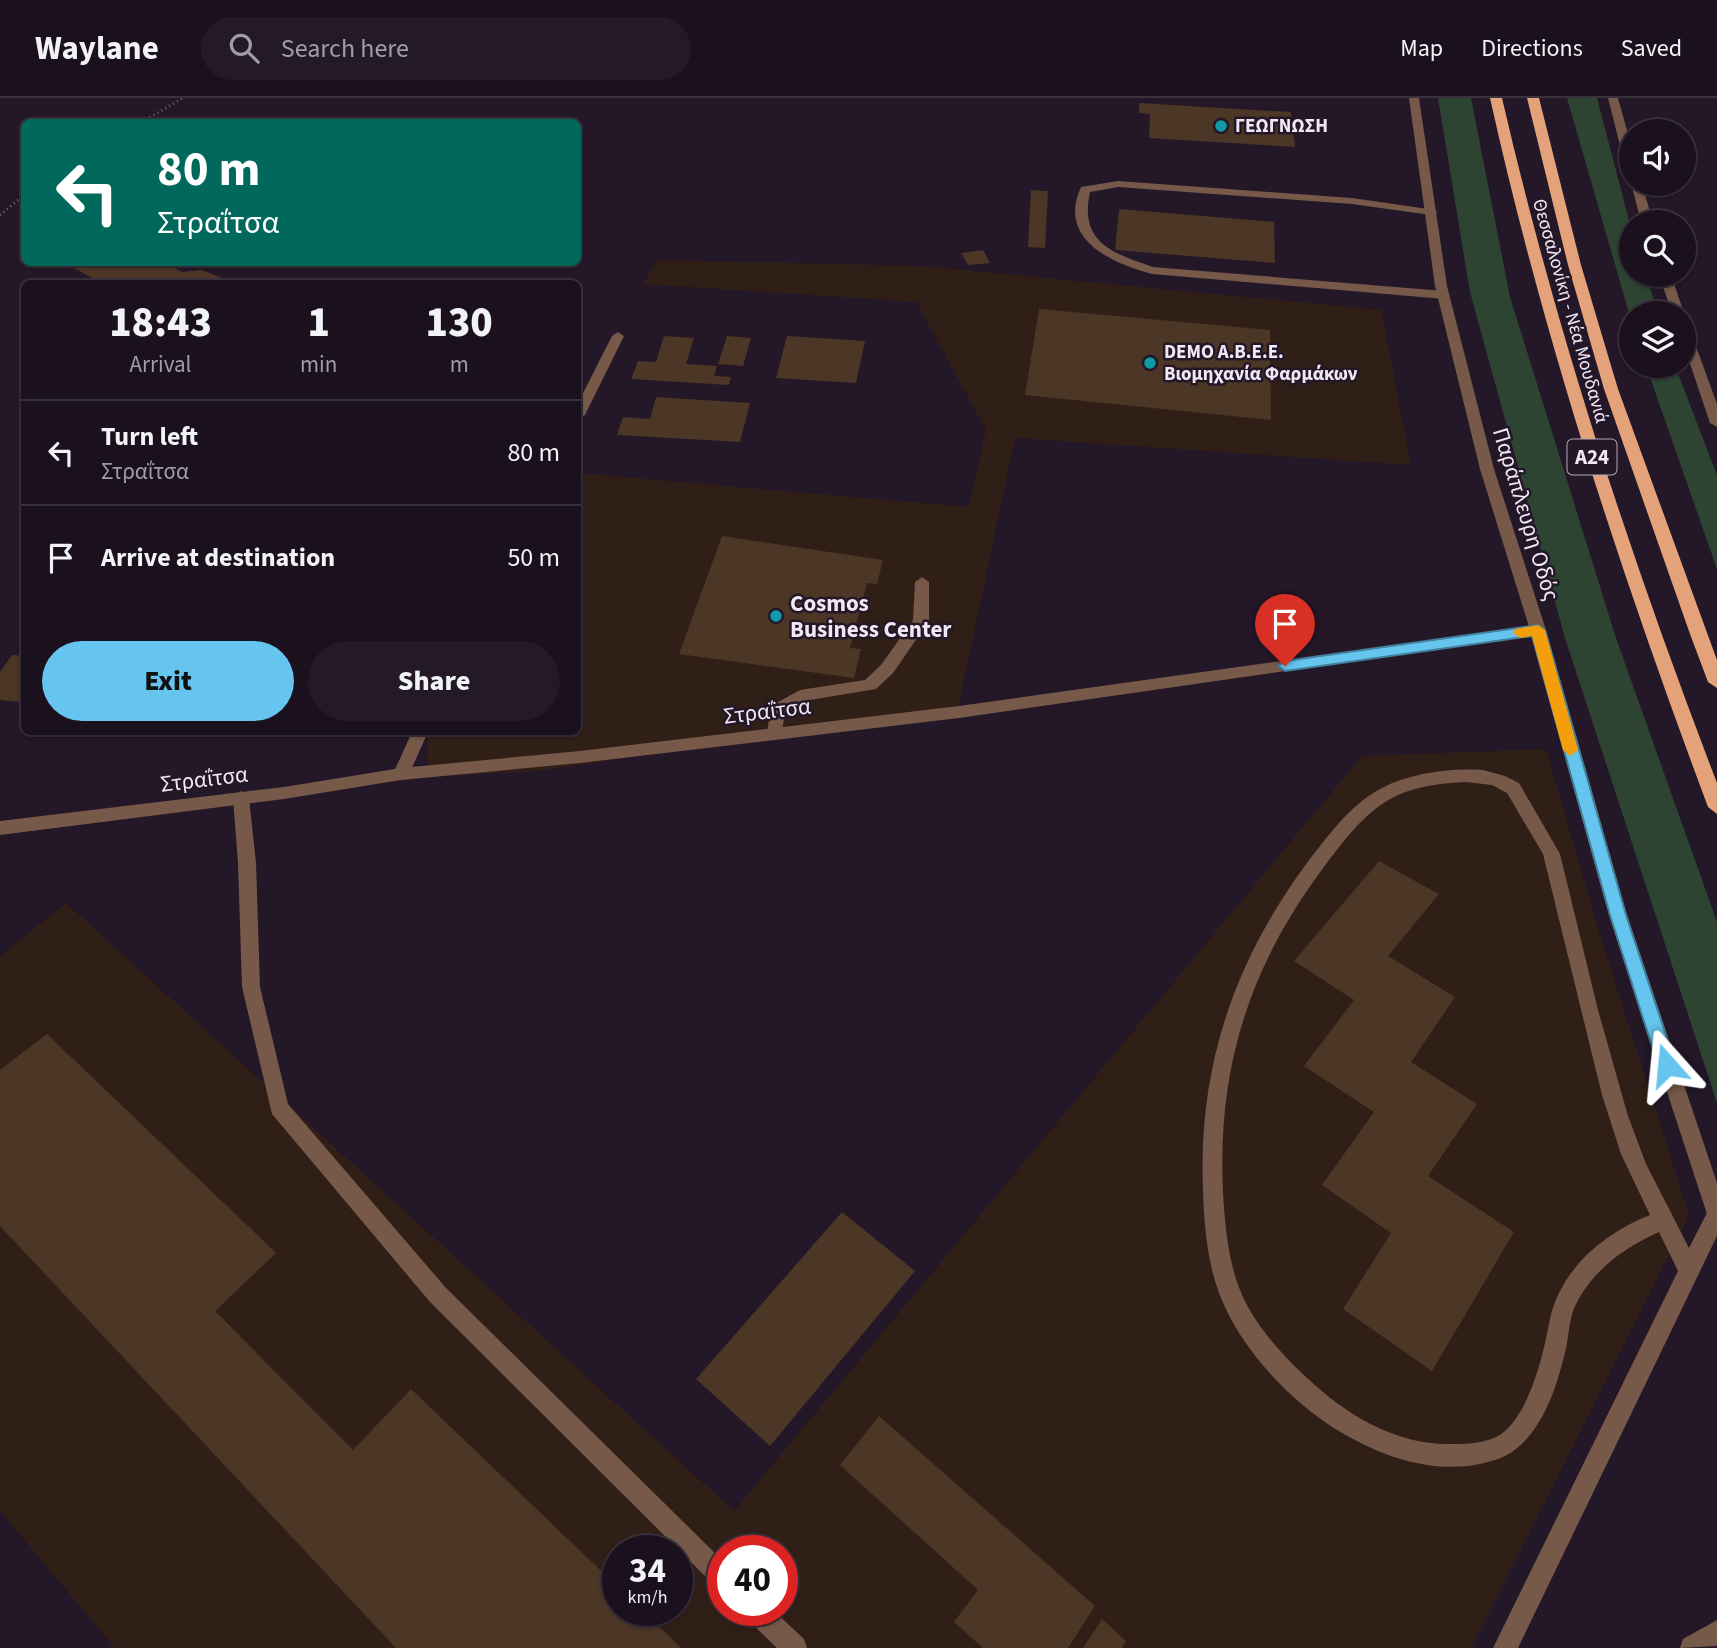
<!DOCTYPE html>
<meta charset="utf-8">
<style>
body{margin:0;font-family:"Source Sans 3",sans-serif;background:#241a27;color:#f1f3f6;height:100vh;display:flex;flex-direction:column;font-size:26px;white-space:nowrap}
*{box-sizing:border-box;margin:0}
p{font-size:23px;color:#a09da4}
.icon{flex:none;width:38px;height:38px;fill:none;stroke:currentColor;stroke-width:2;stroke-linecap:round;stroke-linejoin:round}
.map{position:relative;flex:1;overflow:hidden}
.side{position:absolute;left:21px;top:182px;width:560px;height:455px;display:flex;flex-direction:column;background:#1b111e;border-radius:10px;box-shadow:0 2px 5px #0004,0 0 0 2px #39313c}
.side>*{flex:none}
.guide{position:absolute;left:21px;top:21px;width:560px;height:147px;border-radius:10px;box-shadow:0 2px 5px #0004,0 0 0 2px #39313c;background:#00695c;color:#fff;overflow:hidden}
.controls{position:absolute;left:1619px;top:21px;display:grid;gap:14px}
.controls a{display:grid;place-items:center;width:77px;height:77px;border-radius:50%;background:#1b111e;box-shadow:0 2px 5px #0004,0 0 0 2px #39313c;font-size:35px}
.speed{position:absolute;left:602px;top:1437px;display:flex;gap:14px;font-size:35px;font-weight:700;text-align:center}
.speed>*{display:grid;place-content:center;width:91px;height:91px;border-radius:50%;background:#1b111e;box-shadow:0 2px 5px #0004,0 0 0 2px #39313c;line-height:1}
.speed small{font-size:18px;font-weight:400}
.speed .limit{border:10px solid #d22;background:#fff;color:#111}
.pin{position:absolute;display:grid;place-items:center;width:60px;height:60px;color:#fff;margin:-72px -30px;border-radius:50% 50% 50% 0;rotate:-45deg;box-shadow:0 0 7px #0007}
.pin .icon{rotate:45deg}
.me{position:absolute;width:77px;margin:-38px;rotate:342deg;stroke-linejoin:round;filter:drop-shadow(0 0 5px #0008)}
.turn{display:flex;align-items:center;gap:24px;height:147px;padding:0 21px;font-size:32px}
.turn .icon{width:91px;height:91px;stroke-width:2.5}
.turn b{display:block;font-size:49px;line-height:60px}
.eta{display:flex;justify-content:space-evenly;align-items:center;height:119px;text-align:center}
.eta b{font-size:42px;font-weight:800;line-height:49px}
.cta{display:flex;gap:14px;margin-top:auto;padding:14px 21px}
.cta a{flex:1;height:80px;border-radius:42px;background:#65c5ee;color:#111;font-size:28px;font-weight:800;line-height:80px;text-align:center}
.cta a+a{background:#241a27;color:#f1f3f6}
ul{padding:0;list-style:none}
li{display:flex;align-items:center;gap:21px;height:105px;padding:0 21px;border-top:2px solid #39313c}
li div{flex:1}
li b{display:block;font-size:26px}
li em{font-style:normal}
header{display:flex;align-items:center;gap:42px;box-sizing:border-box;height:98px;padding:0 35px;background:#1b111e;border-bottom:2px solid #39313c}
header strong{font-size:33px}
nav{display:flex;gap:38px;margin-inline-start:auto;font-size:24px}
.search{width:490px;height:63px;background:#241a27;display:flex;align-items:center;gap:18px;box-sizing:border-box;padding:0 24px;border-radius:38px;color:#a09da4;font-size:26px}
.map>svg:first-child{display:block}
.commercial{fill:#301f17;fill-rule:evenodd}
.green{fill:#2d4433}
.building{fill:#4c3626}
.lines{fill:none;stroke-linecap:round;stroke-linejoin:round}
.path{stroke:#796e7d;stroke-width:2.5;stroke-dasharray:1 3.5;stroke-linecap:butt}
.service{fill:#765949;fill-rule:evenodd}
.minor{fill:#765949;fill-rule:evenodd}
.tertiary{fill:#765949;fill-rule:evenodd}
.trunk{fill:#e3a27a;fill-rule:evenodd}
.route{fill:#65c5ee;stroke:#42809b;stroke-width:2}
.slow{fill:#f59e0b}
.culture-dot{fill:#0f9aa8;stroke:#241728;stroke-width:2.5}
.labels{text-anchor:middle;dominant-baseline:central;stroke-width:5;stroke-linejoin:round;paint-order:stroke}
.far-poi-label{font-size:19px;font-weight:bold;fill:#f2e8f5;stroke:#241728;text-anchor:start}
.far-street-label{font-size:19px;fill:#f2e8f5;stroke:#241728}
.shield{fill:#241728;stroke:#b4a9b8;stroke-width:2}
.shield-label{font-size:21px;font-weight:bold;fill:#f2e8f5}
.street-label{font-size:23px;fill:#f2e8f5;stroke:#241728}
.poi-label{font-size:23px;font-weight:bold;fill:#f2e8f5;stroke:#241728;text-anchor:start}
</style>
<header>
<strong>Waylane</strong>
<div class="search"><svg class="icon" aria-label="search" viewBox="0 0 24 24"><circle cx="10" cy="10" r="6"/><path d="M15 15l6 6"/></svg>Search here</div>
<nav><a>Map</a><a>Directions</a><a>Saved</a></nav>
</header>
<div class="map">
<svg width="1717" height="1550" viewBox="0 0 1717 1550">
<rect width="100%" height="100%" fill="#241728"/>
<path class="commercial" d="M657,162L923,168L1381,212L1411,367L1015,340L958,611L538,673L468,677L427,668L428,634H578V375L969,409L986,332L916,204L643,186Z
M1546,651L1600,837L1689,1117L1471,1550H115L0,1413V858L66,805L734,1413L1362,658ZM618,1452H677V1512H618ZM723,1452H782V1512H723Z"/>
<path class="green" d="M1438,0H1471L1510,199L1616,540L1717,824V1005L1565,540L1470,194Z
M1567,0H1597L1631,130V177H1646L1658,215H1631V222Z
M1646,268H1675L1717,377V471Z"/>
<path class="building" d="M1139,5L1291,14L1295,49L1149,40L1150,16L1139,15Z
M1031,92L1048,93L1045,150L1028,149Z
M1119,111L1274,124L1275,165L1115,152Z
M983,152L990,165L968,167L961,155Z
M62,164H165L182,174L202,172L234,185L104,186Z
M1039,211L1270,232L1271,322L1025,297Z
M664,238L694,240L686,266L717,268L714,278L731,279L729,287L631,281L638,263L656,264Z
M727,238L751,240L743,268L718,266Z
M787,238L865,243L856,285L776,280Z
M656,299L750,305L740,344L617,337L623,319L650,321Z
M722,438L883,462L877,486L867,485L850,550L861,551L854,580L679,556Z
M12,557L24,558V597L20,604L0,602V574Z
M1379,763L1439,796L1388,858L1455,899L1411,964L1477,1006L1428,1078L1514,1134L1432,1273L1343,1211L1391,1135L1322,1087L1374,1014L1304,968L1354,902L1294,863Z
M47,936L276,1155L215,1213L353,1352L411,1291L618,1489V1512H642L681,1550H396L0,1128V972Z
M842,1114L915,1173L770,1348L696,1281Z
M879,1318L1095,1508L1068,1550H983L954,1524L978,1492L840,1367Z
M1102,1521L1126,1543L1122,1550H1083Z"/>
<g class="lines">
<path class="path" d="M142,24L183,0
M0,117L24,97"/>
<path class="service" d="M1118,83L1352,100L1435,112L1437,114L1431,117L1352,106L1118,89L1090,94C1079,144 1112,155 1153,169L1444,193L1450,197L1444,201L1152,176C1111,165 1057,141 1081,89Z
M618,234L624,238L585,317L578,321V305L612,238Z
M922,479L929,484V523L893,575L876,591L804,603L785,615L781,639H769L767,635L771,608L800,592L865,582L881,567L913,522L915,484Z
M412,634H428L407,681L401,682L393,676Z
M1483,672L1505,678L1519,685L1560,756L1598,912L1628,1018L1646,1066L1689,1150L1710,1109L1717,1106V1138L1518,1550H1493L1678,1173L1659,1134C1625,1149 1593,1172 1576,1206C1569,1220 1569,1236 1566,1251C1556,1292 1539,1348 1495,1362C1443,1379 1389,1362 1344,1336C1292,1306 1240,1251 1219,1195C1207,1162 1204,1126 1203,1091C1198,970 1234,863 1307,765C1327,739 1350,707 1380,691C1410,675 1450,670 1483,672ZM1466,684L1492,687L1507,695L1543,756L1602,997L1621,1056L1650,1117C1612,1132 1577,1158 1559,1195C1550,1212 1549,1230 1544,1249C1538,1275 1523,1326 1496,1339C1482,1346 1463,1346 1448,1346C1398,1346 1352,1320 1316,1288C1287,1262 1254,1228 1240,1192C1228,1162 1225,1127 1223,1095C1217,972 1248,872 1321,773C1341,746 1364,714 1394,699C1415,688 1443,685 1466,684Z
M241,693L249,700L256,765L260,889L288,1006L446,1190L723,1463V1492L715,1488L430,1204L272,1016L242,889L238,765L233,700Z
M744,1512H773L804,1541L807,1550H777L747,1521Z
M1717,1522V1548L1680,1550L1683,1541Z"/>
<path class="minor" d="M1538,527L1543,528L1546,532L1543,536L959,620L580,665L401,682L284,701L0,737V723L284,689L401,670L580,653L959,608Z"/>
<path class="tertiary" d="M1409,0H1419L1447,188L1494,371L1546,532L1627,817L1717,1085V1126L1710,1123L1707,1116L1609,817L1530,532L1480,371L1435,188Z
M1608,0H1618L1631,47V70L1625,67Z
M1631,85L1642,86L1653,124H1641Z
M1659,177H1671L1684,215V216L1672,215Z
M1684,228L1690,232L1717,306V329L1710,325L1684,248Z"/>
<path class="trunk" d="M1490,0H1502C1556,234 1631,461 1717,685V716L1708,709C1621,476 1544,243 1490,0Z
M1527,0H1539L1581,167L1618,291L1717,562V590L1708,584L1690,536L1604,291L1568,167Z"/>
</g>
<path class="route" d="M1538,527L1545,532L1626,817L1676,967L1667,974L1658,967L1610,817L1532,538L1285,573L1278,568L1285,563Z"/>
<path class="slow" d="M1538,527L1545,532L1578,652L1570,658L1563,652L1532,538L1520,540L1513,535L1515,531Z"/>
<g class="culture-dot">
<circle cx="1221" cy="28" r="7"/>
<circle cx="1150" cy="265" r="7"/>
<circle cx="776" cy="518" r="7"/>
</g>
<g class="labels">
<g class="far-poi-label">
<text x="1235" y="28">ΓΕΩΓΝΩΣΗ</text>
<text x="1164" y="254">DEMO A.B.E.E.<tspan x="1164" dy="22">Βιομηχανία Φαρμάκων</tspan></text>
</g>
<g class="far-street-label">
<text transform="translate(1570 213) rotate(74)">Θεσσαλονίκη - Νέα Μουδανιά</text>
</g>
<rect class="shield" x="1567.5" y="341.5" width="49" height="35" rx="5"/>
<g class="shield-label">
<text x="1592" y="359">Α24</text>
</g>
<g class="street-label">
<text transform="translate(1526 416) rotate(73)">Παράπλευρη Οδός</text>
<text transform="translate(767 613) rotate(-7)">Στραΐτσα</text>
<text transform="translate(204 681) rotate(-7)">Στραΐτσα</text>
</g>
<g class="poi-label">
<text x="790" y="505">Cosmos<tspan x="790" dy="26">Business Center</tspan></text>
</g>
</g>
</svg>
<div class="controls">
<a><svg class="icon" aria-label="sound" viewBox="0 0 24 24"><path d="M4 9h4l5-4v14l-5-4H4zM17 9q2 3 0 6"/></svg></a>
<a><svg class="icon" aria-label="search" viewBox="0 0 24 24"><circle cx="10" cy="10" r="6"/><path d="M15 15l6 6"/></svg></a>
<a><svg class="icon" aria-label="layers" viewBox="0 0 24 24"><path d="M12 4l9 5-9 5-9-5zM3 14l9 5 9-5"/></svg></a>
</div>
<div class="speed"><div>34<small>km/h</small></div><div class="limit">40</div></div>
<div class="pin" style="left:1285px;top:568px;background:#d93025"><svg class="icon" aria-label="arrive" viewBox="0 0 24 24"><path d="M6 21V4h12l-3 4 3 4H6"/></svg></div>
<svg class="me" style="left:1667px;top:967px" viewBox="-20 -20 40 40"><path d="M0-17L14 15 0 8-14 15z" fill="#65c5ee" stroke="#fff" stroke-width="4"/></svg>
<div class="guide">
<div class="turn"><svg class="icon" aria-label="left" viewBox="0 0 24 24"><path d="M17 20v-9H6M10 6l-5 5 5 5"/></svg><div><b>80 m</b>Στραΐτσα</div></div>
</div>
<section class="side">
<div class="eta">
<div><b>18:43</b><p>Arrival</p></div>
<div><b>1</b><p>min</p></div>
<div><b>130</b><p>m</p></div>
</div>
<ul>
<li><svg class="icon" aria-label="left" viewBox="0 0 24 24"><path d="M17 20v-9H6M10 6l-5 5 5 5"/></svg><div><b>Turn left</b><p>Στραΐτσα</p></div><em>80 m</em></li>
<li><svg class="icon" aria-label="arrive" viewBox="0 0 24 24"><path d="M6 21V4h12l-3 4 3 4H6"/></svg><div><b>Arrive at destination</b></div><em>50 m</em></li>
</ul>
<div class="cta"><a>Exit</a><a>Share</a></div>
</section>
</div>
